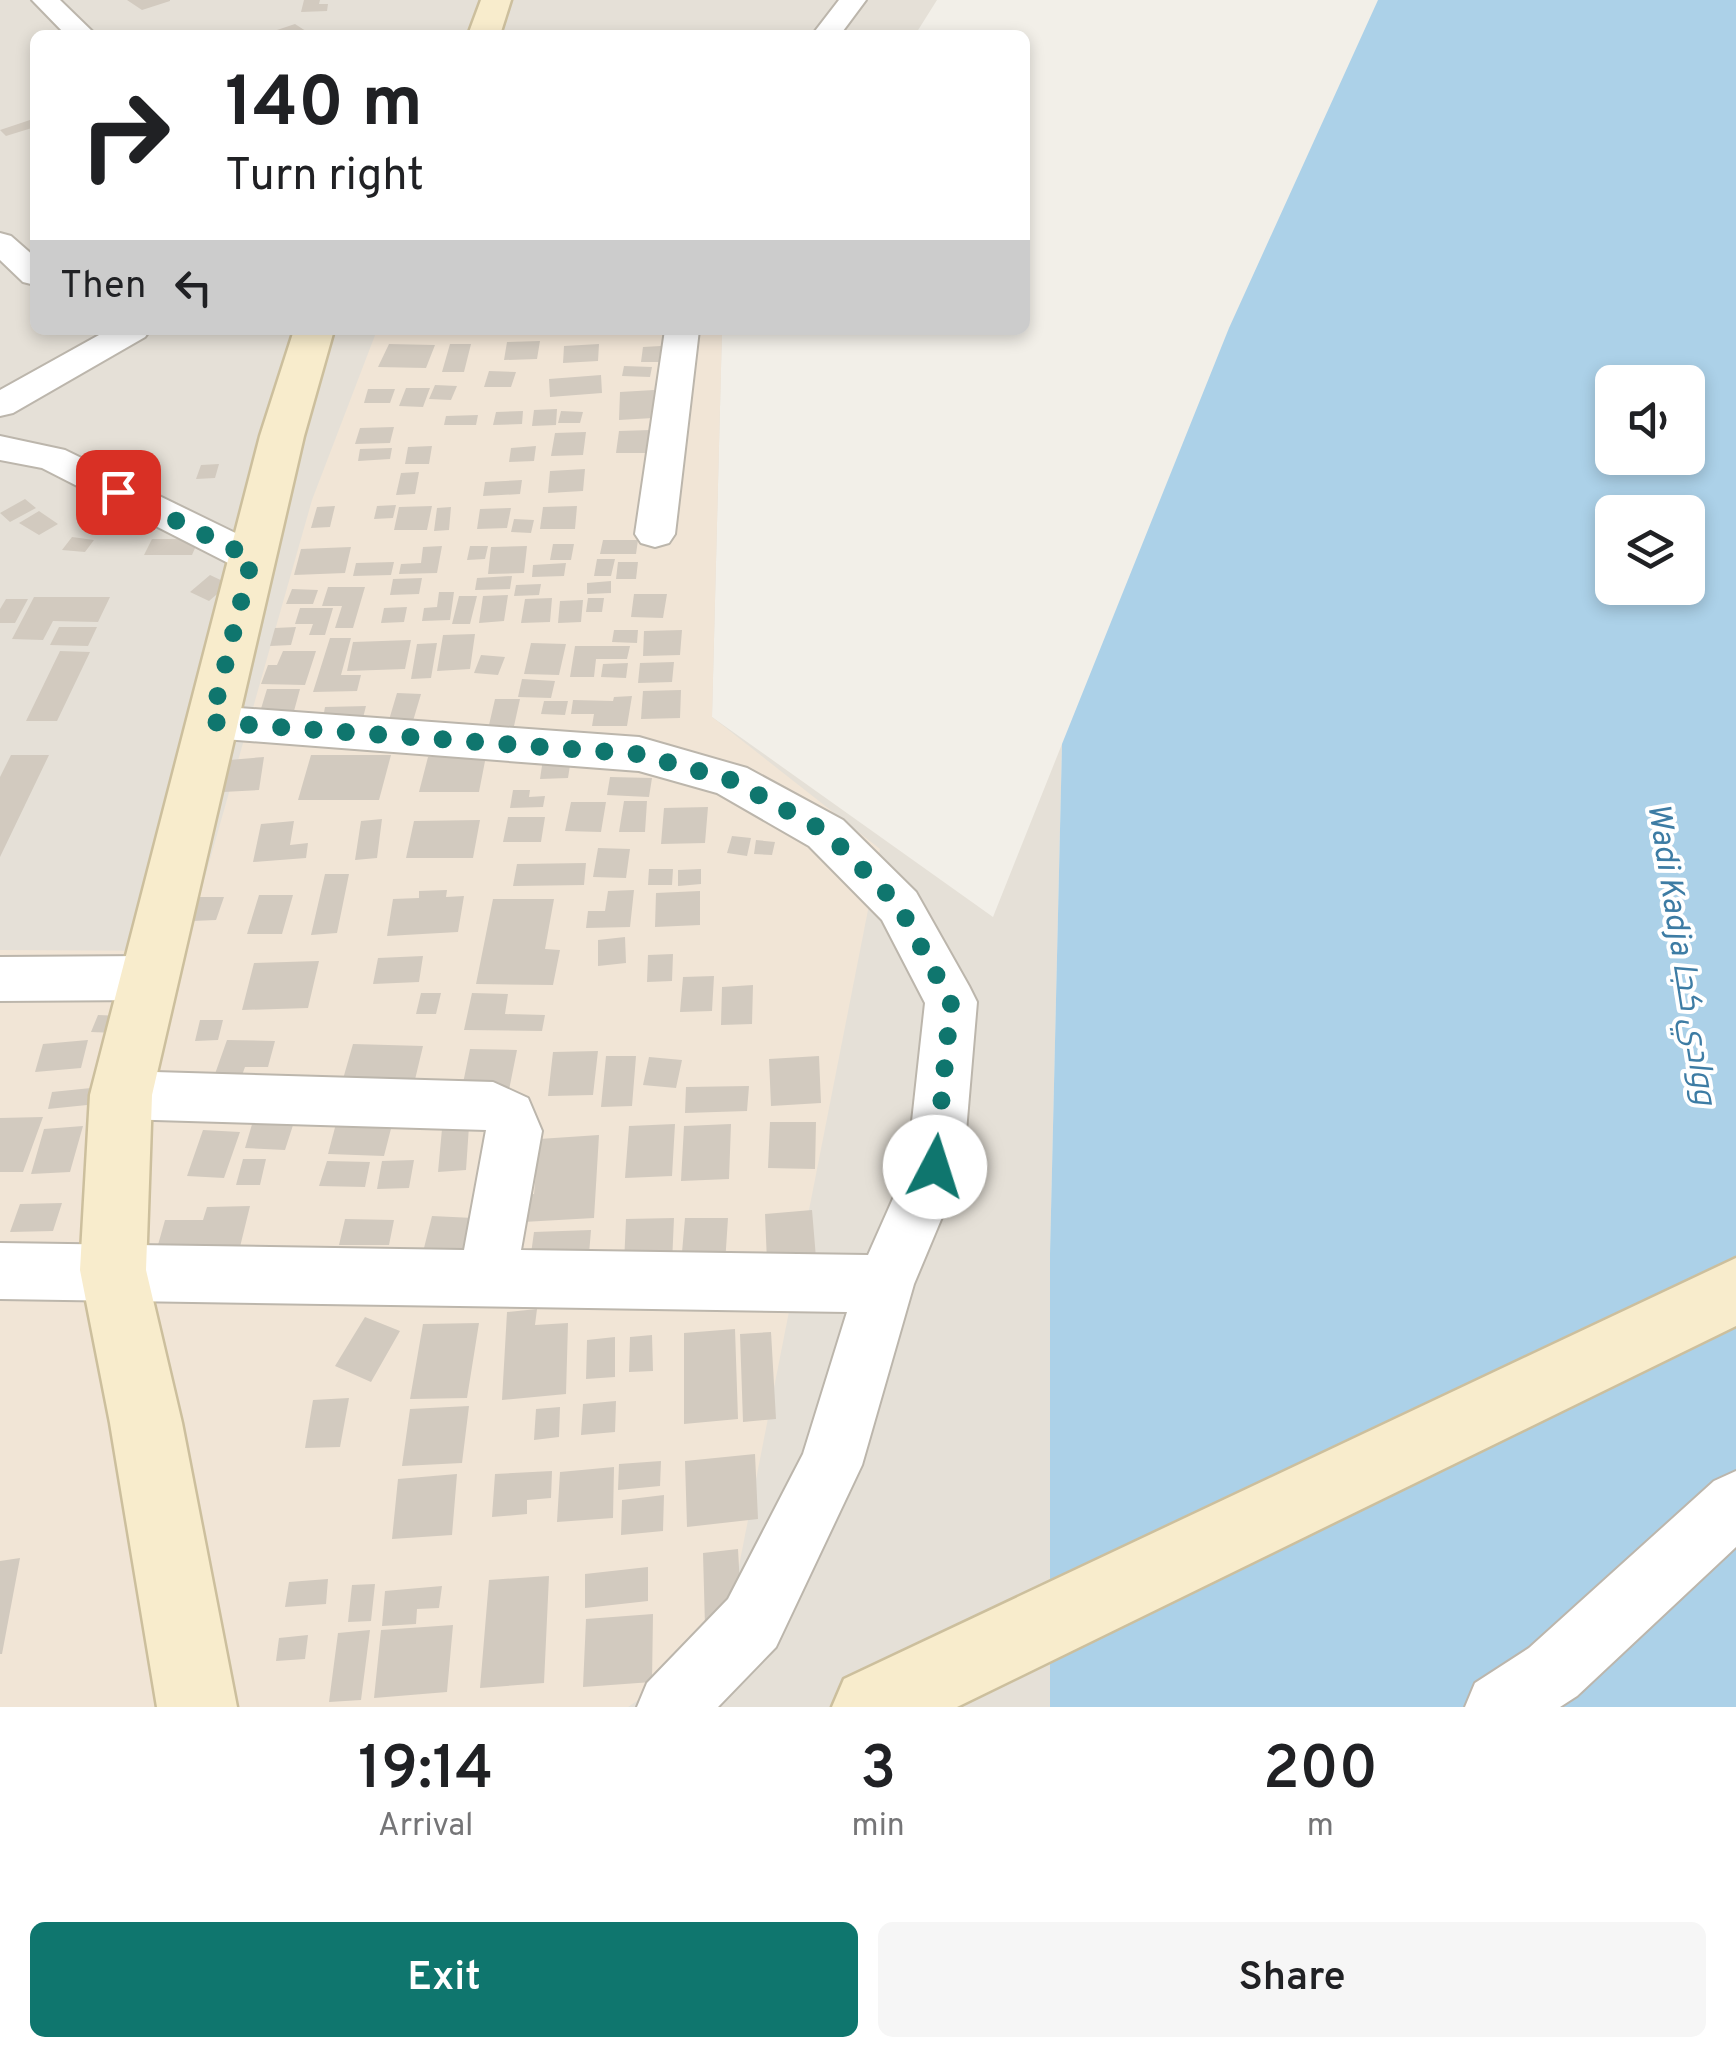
<!DOCTYPE html>
<meta charset="utf-8">
<style>
body{margin:0;font-family:Overpass,Cairo,sans-serif;background:#f6f6f6;color:#202124;height:100vh;display:flex;flex-direction:column;font-size:38px;white-space:nowrap}
*{box-sizing:border-box;margin:0}
p{font-size:32px;color:#757577}
.icon{flex:none;width:55px;height:55px;fill:none;stroke:currentColor;stroke-width:2;stroke-linecap:round;stroke-linejoin:round}
.map{position:relative;height:1707px;overflow:hidden}
.side{display:flex;flex-direction:column;background:#fff;flex:1}
.side>*{flex:none}
.guide{position:absolute;left:30px;top:30px;width:1000px;height:305px;border-radius:15px;box-shadow:0 5px 15px #0003;background:#fff;color:#202124;overflow:hidden}
.tools{position:absolute;left:1595px;top:365px;display:grid;gap:20px}
.tools a{display:grid;place-items:center;width:110px;height:110px;border-radius:15px;background:#fff;box-shadow:0 5px 15px #0003;font-size:50px}
.pin{position:absolute;display:grid;place-items:center;width:85px;height:85px;color:#fff;margin:-42px;border-radius:20px;box-shadow:0 5px 15px #0006}
.me{position:absolute;width:110px;margin:-55px;rotate:5deg;stroke-linejoin:round;filter:drop-shadow(0 0 8px #0008)}
.turn{display:flex;align-items:center;gap:35px;height:210px;padding:0 30px;font-size:45px}
.turn .icon{width:130px;height:130px;stroke-width:2.5}
.turn b{display:block;font-size:70px;line-height:85px}
.then{display:flex;align-items:center;height:95px;padding:0 30px;background:#0003;gap:20px;font-size:38px}
.eta{display:flex;justify-content:space-evenly;align-items:center;height:170px;text-align:center}
.eta b{font-size:60px;font-weight:600;line-height:70px}
.cta{display:flex;gap:20px;margin-top:auto;padding:20px 30px}
.cta a{flex:1;height:115px;border-radius:15px;background:#0f766e;color:#fff;font-size:40px;font-weight:600;line-height:115px;text-align:center}
.cta a+a{background:#f6f6f6;color:#202124}
.map>svg:first-child{display:block}
.residential{fill:#e5e0d7}
.commercial{fill:#f1e5d6}
.water{fill:#acd1e8;fill-rule:evenodd}
.building{fill:#d2cabf}
.lines{fill:none;stroke-linecap:round;stroke-linejoin:round}
.street-casing{stroke:#bcb6ac;stroke-width:4}
.secondary-casing{stroke:#ccbf9d;stroke-width:5}
.street{fill:#fff;fill-rule:evenodd}
.secondary{fill:#f8eccc;fill-rule:evenodd}
.route{stroke:#0f766e;stroke-width:18;stroke-dasharray:0 32.4}
.labels{text-anchor:middle;dominant-baseline:central;stroke-width:8;stroke-linejoin:round;paint-order:stroke}
.water-label{font-size:32px;font-style:italic;fill:#3d7ca4;stroke:#fff}
</style>
<div class="map">
<svg width="1736" height="1707" viewBox="0 0 1736 1707">
<rect width="100%" height="100%" fill="#f2efe8"/>
<path class="residential" d="M0,0H937L915,35H35V330H722L712,717L993,917L1062,744L1050,1254V1707H0Z"/>
<path class="commercial" d="M377,330H722L712,717L880,849L724,1642L628,1707H0V950L184,951L312,500Z"/>
<path class="water" d="M1378,0H1736V1707H1050V1254L1062,744L1229,328ZM1612,382H1688V458H1612ZM1612,512H1688V588H1612Z"/>
<path class="building" d="M127,0H170V1L142,10Z
M304,0H320L319,4H328L327,11L301,12Z
M295,24L312,35H265V34Z
M30,120L35,127L6,136L0,130Z
M540,341L537,359L504,360L507,342Z
M389,344L435,345L426,368L378,367Z
M450,344H471L464,372H442Z
M599,344L598,361L563,363L564,346Z
M661,346L659,362H641L643,347Z
M624,366L652,367L650,377L622,376Z
M489,371L516,372L511,387H484Z
M601,375L602,393L550,397L549,379Z
M435,385L457,386L451,400L429,399Z
M406,388H430L423,407L399,406Z
M368,389H395L390,403H364Z
M654,390L653,418L619,420L620,392Z
M557,409L556,425L532,426L534,410Z
M523,411L522,424L493,425L496,412Z
M561,411L583,412L580,423H558Z
M478,415L476,425H444L446,416Z
M394,427L390,443L355,444L360,428Z
M651,430L649,453H616L619,431Z
M586,432L583,455L551,456L555,433Z
M432,446L429,464H405L408,447Z
M536,446L534,461L509,462L511,448Z
M392,448L390,459L358,461L360,449Z
M219,464L215,478L196,479L201,465Z
M585,469L583,491L548,493L550,471Z
M419,472L415,494L396,495L401,473Z
M522,480L520,494L483,496L485,482Z
M25,499L36,508L10,522L0,513Z
M396,505L393,518L374,519L377,506Z
M335,506L330,527L311,528L317,507Z
M432,506L427,530H394L399,507Z
M577,506L575,529H540L543,507Z
M451,507L449,530L434,531L437,508Z
M511,508L507,528L477,529L480,509Z
M39,511L58,524L39,535L19,523Z
M514,519L534,520L531,533L511,532Z
M72,537L94,540L85,552L62,550Z
M152,539H199L192,555H144Z
M603,540H638L636,554H600Z
M553,544H574L571,560H550Z
M442,546L437,573L399,574L401,564L421,563L423,547Z
M470,546H488L485,559L467,560Z
M527,546L524,573L488,574L491,547Z
M351,547L345,573L294,575L301,549Z
M597,559H615L611,576H594Z
M394,562L391,575L353,576L356,563Z
M618,562H638L636,579H616Z
M566,563L564,576L532,577L533,565Z
M210,575L229,584L209,601L190,592Z
M512,576L510,589L475,590L477,578Z
M422,578L419,594L390,595L393,579Z
M611,581V593L587,594V583Z
M541,584L539,595L514,596L516,585Z
M328,587H365L353,628H335L342,606H322Z
M292,589L318,590L313,604H286Z
M439,592H454L450,620L422,621L424,608L437,607Z
M634,594H667L663,618L631,617Z
M508,595L504,621L479,623L483,596Z
M459,596H477L470,624H452Z
M34,597H110L98,622L53,621L43,640L12,639Z
M552,598L550,622L521,623L525,599Z
M588,598H604L602,612H586Z
M6,599H28L15,623H0V609Z
M583,600L581,622L558,623L560,601Z
M407,607L404,622L381,623L384,608Z
M300,608H333L325,635H309L313,624H295Z
M59,627H97L88,646L50,645Z
M296,627L291,645L270,646L275,628Z
M614,630H638L637,643L612,642Z
M682,630L680,655L643,656L644,631Z
M475,634L470,669L437,671L443,635Z
M330,638H351L341,675H361L357,691L313,692Z
M411,640L405,669L347,671L353,642Z
M437,643L431,678L411,679L417,644Z
M531,643L566,644L559,675L524,674Z
M575,646H630L627,659H596L594,677H570Z
M60,651L90,652L57,721H26Z
M283,651H316L305,685L261,684L268,665H277Z
M481,655L505,657L498,675L474,673Z
M674,662L672,682L638,683L640,663Z
M628,663L626,678L601,677L603,664Z
M522,679L555,681L551,698L518,697Z
M267,689H300L294,711L260,712Z
M681,690L680,718L641,719L643,691Z
M397,693L421,694L413,721L389,720Z
M632,696L627,726H592L594,714H571L573,700L613,701L614,697Z
M495,699H520L514,726L489,725Z
M544,701H568L565,715L541,714Z
M366,706L362,722L322,724L325,707Z
M11,755H49L0,857V777Z
M311,755H391L379,800H298Z
M486,756L479,792H419L428,757Z
M264,757L259,790L223,792L229,760Z
M543,759H571L568,778L540,779Z
M610,777L652,778L649,797L607,795Z
M513,790H530L529,797L545,796L543,807L510,808Z
M624,801H647L645,832H619Z
M571,802H606L601,832L565,831Z
M708,807L705,843L661,844L664,808Z
M508,817H545L541,842H503Z
M382,819L377,858L355,860L361,821Z
M480,820L473,858H406L414,821Z
M294,821L290,845L308,843L306,858L253,862L261,824Z
M732,836L751,838L747,856L727,853Z
M756,840L775,842L772,855L754,854Z
M598,848L630,849L626,878L593,877Z
M586,863L584,885L513,886L517,864Z
M649,869H673L672,885H648Z
M701,869V884L678,886V870Z
M325,874H349L337,933L311,935Z
M447,890L446,897L464,896L458,932L387,936L393,899L419,898V891Z
M634,890L630,927L586,928L588,911H605L608,891Z
M700,891V925L655,927L656,893Z
M259,895H293L282,934H247Z
M199,897H224L216,920L192,921Z
M493,899H554L545,949L560,950L553,985L476,984Z
M625,937L626,963L598,966V940Z
M673,954L672,981L647,982L648,955Z
M423,956L419,982L373,984L378,958Z
M319,961L308,1008L242,1010L254,963Z
M714,976L712,1011L680,1012L683,977Z
M753,985L752,1024L721,1025L722,987Z
M421,993H441L436,1014H416Z
M472,993L508,994L505,1014L545,1015L542,1031L464,1030Z
M98,1015L122,1016L116,1033L91,1032Z
M200,1020H223L218,1040L195,1041Z
M88,1040L81,1068L35,1072L43,1044Z
M227,1040L275,1041L268,1067H245L237,1089L210,1088Z
M353,1044L423,1046L413,1088L341,1086Z
M470,1049L517,1050L508,1095L461,1093Z
M598,1051L593,1095L548,1096L553,1052Z
M606,1056H636L632,1106L601,1107Z
M819,1056L821,1103L771,1106L769,1059Z
M649,1057L682,1060L676,1088L643,1085Z
M749,1086L747,1111L685,1113L686,1087Z
M91,1088L87,1105L48,1109L52,1092Z
M338,1116L394,1117L384,1156L328,1154Z
M43,1117L23,1172H0V1118Z
M253,1121L294,1122L285,1150L245,1148Z
M770,1122H816L815,1169L768,1168Z
M675,1124L672,1176L625,1178L629,1126Z
M731,1124L729,1179L681,1181L684,1126Z
M83,1126L70,1172L31,1174L44,1129Z
M469,1126L466,1170L438,1172L442,1129Z
M203,1130L240,1132L224,1178L187,1176Z
M599,1135L594,1218L523,1222L525,1195L534,1194L539,1139Z
M243,1159H266L260,1185H236Z
M414,1160L409,1188L377,1189L382,1161Z
M327,1161L370,1162L365,1187L319,1186Z
M62,1203L53,1231L10,1232L20,1204Z
M250,1206L239,1251L156,1252L165,1220H203L207,1207Z
M812,1210L816,1258L767,1262L765,1214Z
M432,1216L494,1219L483,1271L419,1268Z
M674,1218L672,1263L624,1264L626,1219Z
M685,1218H728L725,1264H681Z
M345,1219L394,1220L389,1245H339Z
M591,1230L588,1266L529,1268L534,1232Z
M537,1309L535,1325L568,1323L566,1394L502,1400L507,1312Z
M365,1317L400,1331L371,1382L335,1366Z
M479,1323L467,1398L410,1399L423,1324Z
M735,1329L738,1419L684,1424V1333Z
M771,1332L776,1419L743,1422L740,1334Z
M652,1335L653,1371L629,1372L630,1337Z
M615,1337V1377L586,1379L587,1340Z
M349,1398L340,1447L305,1448L313,1400Z
M616,1401L615,1432L581,1435L583,1404Z
M469,1406L462,1463L402,1466L410,1409Z
M560,1407L559,1437L534,1440L536,1409Z
M755,1454L758,1519L687,1527L685,1461Z
M661,1461L660,1486L618,1490L619,1464Z
M614,1467L613,1518L557,1522L560,1472Z
M552,1471L551,1498L527,1500V1514L492,1517L495,1474Z
M457,1474L452,1535L392,1539L398,1479Z
M664,1495L663,1531L621,1535L622,1500Z
M738,1549L742,1622L705,1626L703,1553Z
M20,1558L2,1654H0V1561Z
M648,1567V1601L585,1608V1574Z
M549,1576L544,1683L480,1688L489,1580Z
M328,1579L326,1604L285,1607L289,1582Z
M375,1584L371,1621L348,1622L352,1585Z
M442,1586L439,1608L417,1609L416,1624L382,1626L385,1591Z
M653,1614L652,1682L583,1687L586,1619Z
M453,1625L447,1692L374,1698L381,1630Z
M370,1630L361,1700L329,1702L338,1633Z
M308,1635L305,1659L276,1661L279,1638Z"/>
<g class="lines">
<defs>
<path id="street" d="M32,0H60L96,35H66Z
M839,0H866L840,35H812Z
M0,233L11,236L35,257V285L23,282L0,260Z
M108,330H150L145,337L13,413L0,416V390Z
M665,330H699L675,534L669,543L655,547L641,543L635,534Z
M0,436L65,450L266,548L272,558L266,568L252,572L238,568L42,468L0,460Z
M211,706L639,737L747,768L843,820L916,892L969,986L977,1002L963,1167L914,1284L862,1465L776,1647L718,1707H637L647,1683L728,1599L803,1454L847,1312L0,1299V1243L464,1250L486,1130L121,1119L102,1112L94,1095L102,1078L121,1071L493,1082L528,1098L542,1131L521,1250L868,1255L907,1167L925,1003L882,920L809,846L717,793L639,771L211,738L195,734L189,722L195,710Z
M147,956L165,963L172,978L165,993L147,1000L0,1001V957Z
M1736,1471V1547L1577,1696L1560,1707H1465L1475,1683L1529,1648L1714,1481Z"/>
<path id="secondary" d="M481,0H511L500,35H468Z
M294,330H334L304,436L152,1095L146,1270L182,1423L237,1707H157L110,1423L80,1270L90,1095L260,436Z
M1736,1258V1326L957,1707H832L844,1679Z"/>
</defs>
<use href="#street" class="street-casing"/>
<use href="#secondary" class="secondary-casing"/>
<use href="#street" class="street"/>
<use href="#secondary" class="secondary"/>
</g>
<g class="lines">
<path class="route" d="M118,492L252,558L211,722L638,754L731,780L826,832L899,906L951,1002L935,1167"/>
</g>
<g class="labels">
<g class="water-label">
<text transform="translate(1680 954) rotate(81)">Wadi Kadja ووادي كجا</text>
</g>
</g>
</svg>
<div class="tools">
<a><svg class="icon" aria-label="sound" viewBox="0 0 24 24"><path d="M4 9h4l5-4v14l-5-4H4zM17 9q2 3 0 6"/></svg></a>
<a><svg class="icon" aria-label="layers" viewBox="0 0 24 24"><path d="M12 4l9 5-9 5-9-5zM3 14l9 5 9-5"/></svg></a>
</div>
<div class="pin" style="left:118px;top:492px;background:#d93025"><svg class="icon" aria-label="arrive" viewBox="0 0 24 24"><path d="M6 21V4h12l-3 4 3 4H6"/></svg></div>
<svg class="me" style="left:935px;top:1167px" viewBox="-20 -20 40 40"><circle r="19" fill="#fff"/><path d="M0-13L10 11 0 6-10 11z" fill="#0f766e"/></svg>
<div class="guide">
<div class="turn"><svg class="icon" aria-label="right" viewBox="0 0 24 24"><path d="M7 20v-9h11M14 6l5 5-5 5"/></svg><div><b>140 m</b>Turn right</div></div>
<div class="then">Then<svg class="icon" aria-label="left" viewBox="0 0 24 24"><path d="M17 20v-9H6M10 6l-5 5 5 5"/></svg></div>
</div>
</div>
<section class="side">
<div class="eta">
<div><b>19:14</b><p>Arrival</p></div>
<div><b>3</b><p>min</p></div>
<div><b>200</b><p>m</p></div>
</div>
<div class="cta"><a>Exit</a><a>Share</a></div>
</section>
